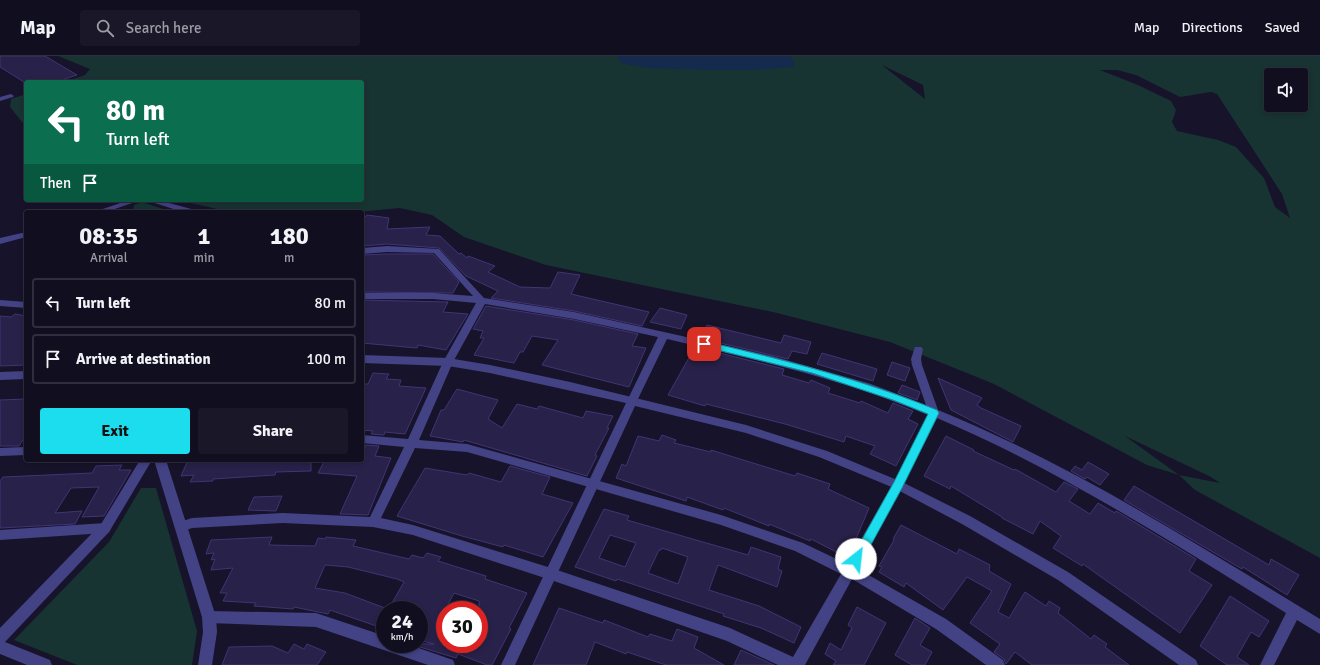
<!DOCTYPE html>
<style>
body{margin:0;font-family:Signika,sans-serif;background:#1a1729;color:#f1f3f6;height:100vh;display:flex;flex-direction:column;font-size:15px;white-space:nowrap}
*{box-sizing:border-box;margin:0}
p{font-size:13px;color:#9c9ca5}
.icon{flex:none;width:22px;height:22px;fill:none;stroke:currentColor;stroke-width:2;stroke-linecap:round;stroke-linejoin:round}
.map{position:relative;flex:1;overflow:hidden}
.sheet{position:absolute;left:24px;top:154px;width:340px;height:252px;display:flex;flex-direction:column;background:#110e20;border-radius:4px;box-shadow:0 2px 6px #0003,0 0 0 1px #302e3e}
.sheet>*{flex:none}
.banner{position:absolute;left:24px;top:24px;width:340px;height:122px;border-radius:4px;box-shadow:0 2px 6px #0003,0 0 0 1px #302e3e;background:#0b6e4f;color:#fff;overflow:hidden}
.tools{position:absolute;left:1264px;top:12px;display:grid;gap:8px}
.tools a{display:grid;place-items:center;width:44px;height:44px;border-radius:4px;background:#110e20;box-shadow:0 2px 6px #0003,0 0 0 1px #302e3e;font-size:20px}
.speed{position:absolute;left:376px;top:545px;display:flex;gap:8px;font-size:20px;font-weight:700;text-align:center}
.speed>*{display:grid;place-content:center;width:52px;height:52px;border-radius:50%;background:#110e20;box-shadow:0 2px 6px #0003,0 0 0 1px #302e3e;line-height:1}
.speed small{font-size:10px;font-weight:400}
.speed .limit{border:6px solid #d22;background:#fff;color:#111}
.pin{position:absolute;display:grid;place-items:center;width:34px;height:34px;color:#fff;margin:-17px;border-radius:8px;box-shadow:0 2px 6px #0006}
.me{position:absolute;width:44px;margin:-22px;rotate:29deg;stroke-linejoin:round;filter:drop-shadow(0 0 3px #0008)}
.turn{display:flex;align-items:center;gap:14px;height:84px;padding:0 16px;font-size:18px}
.turn .icon{width:52px;height:52px;stroke-width:2.5}
.turn b{display:block;font-size:28px;line-height:34px}
.then{display:flex;align-items:center;height:38px;padding:0 16px;background:#0003;gap:8px;font-size:15px}
.eta{display:flex;justify-content:space-evenly;align-items:center;height:68px;text-align:center}
.eta b{font-size:24px;font-weight:700;line-height:28px}
.cta{display:flex;gap:8px;margin-top:auto;padding:8px 16px}
.cta a{flex:1;height:46px;border-radius:4px;background:#1bdded;color:#111;font-size:16px;font-weight:700;line-height:46px;text-align:center}
.cta a+a{background:#1a1729;color:#f1f3f6}
ul{padding:0;list-style:none}
li{display:flex;align-items:center;gap:12px;height:50px;margin:0 8px 6px;padding:0 8px;border:2px solid #302e3e;border-radius:4px}
li div{flex:1}
li b{display:block;font-size:15px}
li em{font-style:normal}
header{display:flex;align-items:center;gap:24px;box-sizing:border-box;height:56px;padding:0 20px;background:#110e20;border-bottom:1px solid #302e3e}
header strong{font-size:19px}
nav{display:flex;gap:22px;margin-inline-start:auto;font-size:14px}
.search{width:280px;height:36px;background:#1a1729;display:flex;align-items:center;gap:10px;box-sizing:border-box;padding:0 14px;border-radius:4px;color:#9c9ca5;font-size:15px}
.map>svg:first-child{display:block}
.green{fill:#173432;fill-rule:evenodd}
.water{fill:#142b4e}
.building{fill:#28214a;stroke:#403574;fill-rule:evenodd}
.lines{fill:none;stroke-linecap:round;stroke-linejoin:round}
.minor{fill:#434285;fill-rule:evenodd}
.tertiary{fill:#434285;fill-rule:evenodd}
.route{fill:#1bdded;stroke:#12909a}
</style>
<header>
<strong>Map</strong>
<div class="search"><svg class="icon" aria-label="search" viewBox="0 0 24 24"><circle cx="10" cy="10" r="6"/><path d="M15 15l6 6"/></svg>Search here</div>
<nav><a>Map</a><a>Directions</a><a>Saved</a></nav>
</header>
<div class="map">
<svg width="1320" height="609" viewBox="0 0 1320 609">
<rect width="100%" height="100%" fill="#17132a"/>
<path class="green" d="M58,0H1320V502L1195,434L1179,419L1147,409L994,328L890,286L773,256L546,209L464,181L432,159L400,152L357,156H231L177,144H362V26H64L85,19L90,13ZM882,9L923,29L925,43ZM1100,14H1117L1136,19L1180,41L1211,36L1217,38L1282,138L1290,162L1275,151L1264,122L1236,91L1218,84L1177,75L1172,66L1176,54L1171,45L1138,29ZM1271,19H1301V49H1271ZM1125,380L1211,421L1220,427L1179,419Z
M26,38V71L10,51L11,43Z
M142,146L172,156H133L134,149Z
M141,432H156L197,575L192,609H77L14,584L109,486Z"/>
<path class="water" d="M618,0H790L795,8L793,11L758,14H710L647,12L621,7Z"/>
<path class="building" d="M0,0H45L77,19L55,26H24L0,11Z
M367,159L389,162L387,173L430,171L426,179L440,180L459,198L461,197L467,202L468,200L495,210L488,216L520,231L550,232L558,216L580,219L571,238L649,256L642,270L574,255L491,242L498,235L466,220L439,192L387,188L362,190V164Z
M387,198H433L459,226L453,237L362,236V199Z
M362,244L448,246L443,256L468,258L446,294L418,289L417,292L362,287Z
M486,250L574,264L638,278L632,290L646,292L629,331L542,309L558,284L532,280L523,296H520L514,307L474,299L484,282H480L483,275L473,273Z
M660,252L687,259L681,273L650,266Z
M15,258L26,260V309L0,310V260L11,261Z
M707,269L781,287L784,279L811,286L807,298L792,295L788,303L699,282Z
M695,291L784,313L782,319L809,327L811,324L830,332L828,337L860,347L861,345L888,357L893,347L913,355L908,363L918,368L896,410L870,398L875,390L846,380L844,386L785,368L706,348L705,350L668,339Z
M822,297L877,313L873,325L817,308Z
M892,306L910,312L905,325L887,319Z
M373,317L389,318L386,323L401,324L399,330L426,332L405,378L385,376L384,379L371,378L373,375L362,374V328H368Z
M938,322L982,342L977,349L981,352L1021,370L1013,386L951,354Z
M902,329L920,336L917,344L898,337Z
M457,333L498,344L488,363L502,372L517,348L537,353L539,350L583,362L586,355L613,360L607,372H609L595,399L597,400L587,420L464,384L463,386L430,380L441,354H444Z
M26,343V379L19,390H0V344Z
M662,379L676,384L674,387L711,396V394L795,420L797,417L830,428L828,433L869,452L848,502L811,483L810,485L769,468V470L724,452L723,454L687,441L686,445L616,422L622,408L626,410L638,380L659,385Z
M946,380L974,394L973,395L1014,414L1015,413L1056,436L1064,426L1078,433L1069,445L1090,458L1098,447L1115,457L1116,455L1196,503L1189,515L1212,529L1180,577L1083,508L1082,510L1053,492L1061,480L1040,465L1033,478L1002,462V461L951,430L950,433L924,420Z
M366,389L379,390L375,400L391,402L368,459L340,458L357,420L318,417L325,404H362V397Z
M188,404H221L220,406L311,404V415L276,416L275,419L213,423V425L190,426L194,419L181,420Z
M1088,406L1109,418L1100,429L1087,421L1085,423L1071,415L1075,410L1082,414Z
M122,409L119,414H131L104,460L82,461L99,431L71,432L55,457L82,455L75,468L0,472V425L3,421L92,417L96,410Z
M510,410L550,421L542,438L573,447L543,501L504,489L503,491L462,480L397,460L425,412L467,419L469,417L501,426Z
M1134,430L1269,509L1271,503L1299,519L1287,539L1243,511L1242,513L1124,444Z
M282,440L276,455L248,454L254,441Z
M604,453L629,460L627,464L748,499L751,491L781,501L778,513L782,515L777,531L718,509L709,534L759,550L801,571L794,587L761,572L723,560L724,558L617,523L616,525L575,511ZM610,479L636,487L625,511L599,502ZM662,492L688,501L678,528L648,517L659,494H661Z
M901,469L957,498L959,493L990,509L989,515L1011,528L998,556L1009,562L1025,536L1046,550L1049,545L1060,552L1058,557L1091,583L1094,579L1107,588L1105,591L1129,609H1032L1015,596L1006,608L1004,603L994,596L1000,588L970,567L992,535L967,521L943,554L906,527L904,531L879,516L882,511L879,510L894,484L893,483Z
M272,481L269,489L315,490L318,482L325,483L326,481L356,484L353,490L409,503L412,499L423,502L427,497L441,501L438,505L486,520L485,523L527,537L509,572L511,573L492,609H487L458,598L456,602L420,591V588H434L419,584V554H388L404,526L397,523L348,511L325,509L315,532L345,537L385,552V573L330,554L328,558L294,551L293,553L254,550L256,547L223,545L227,537H220L233,512L211,514L215,503L211,504L214,497L206,498L211,484ZM454,537L479,545V588H445V554Z
M1230,540L1269,565L1259,581L1251,576L1237,601L1249,609H1227L1200,590Z
M857,551L886,567L864,609H833L836,605L825,598L830,587L841,594L852,572L848,569Z
M559,552L603,567L604,564L648,581L650,578L672,585L677,573L698,581L694,592L724,609H666L627,596L626,598L595,586L586,609H533Z
M915,562L930,572L920,589L932,596L925,609H912L895,599Z
M294,588L304,593L307,588L326,596L317,609H222L229,591L272,590L288,597Z
M741,594L774,609H734Z"/>
<g class="lines">
<path class="minor" d="M11,38L14,40L13,41L0,45V41Z
M129,144H141L106,156H94Z
M145,144H158L195,154L196,156H183Z
M26,176V181L0,188V182Z
M387,190L439,193L484,242L574,256L772,300L871,328L926,349L912,309L911,303L915,291H921L923,293L921,303L922,309L938,354C1073,409 1196,488 1320,563V578L1297,564L1274,609H1260L1286,557C1173,487 1060,414 937,362L902,432L858,513L946,563L1003,604L1005,609H986L936,573L852,523L805,609H778L727,585L551,524L413,479L373,471L283,467L192,472L181,476L177,475L175,471L177,467L192,462L283,457L370,461L404,391L362,387V379L408,383L443,306L476,247L433,243H362V237H433L473,240L434,197L387,196L362,198V192ZM485,248L574,263L658,281L627,345L628,348H636L637,345L667,283C758,304 841,323 928,359L894,426L847,508L803,487L721,459L467,388L419,384L453,306ZM415,392L467,396L721,469L795,495L841,518L793,601L730,572L551,512L413,469L381,462Z
M0,244L26,246V252L0,250Z
M26,391V399L0,400V392Z
M105,467L109,468L111,472L109,476L105,477L0,484V474Z
M209,555L316,557L385,580V588H407L453,604L455,609H428L316,571L209,567L204,566L202,561L204,556Z"/>
<path class="tertiary" d="M362,299L448,302L490,309L570,326L746,369L827,395L902,426L970,460L1068,516L1196,604L1198,609H1179L1058,524L962,468L894,432L819,401L746,377L635,350L515,609H501L626,347L490,317L448,310L362,307Z
M26,315V323L0,324V316Z
M140,404H152L109,476L5,586L50,604L52,609H27L0,598V572L101,468Z
M154,404H166L216,561L217,576L212,609H198L203,576L202,561Z"/>
</g>
<path class="route" d="M704,285C784,304 861,323 937,354L939,357L902,432L861,507L856,508L852,507L851,503L894,426L928,358L893,344L812,317L701,290L700,288Z"/>
</svg>
<div class="tools">
<a><svg class="icon" aria-label="sound" viewBox="0 0 24 24"><path d="M4 9h4l5-4v14l-5-4H4zM17 9q2 3 0 6"/></svg></a>
</div>
<div class="speed"><div>24<small>km/h</small></div><div class="limit">30</div></div>
<div class="pin" style="left:704px;top:288px;background:#d93025"><svg class="icon" aria-label="arrive" viewBox="0 0 24 24"><path d="M6 21V4h12l-3 4 3 4H6"/></svg></div>
<svg class="me" style="left:856px;top:503px" viewBox="-20 -20 40 40"><circle r="19" fill="#fff"/><path d="M0-13L10 11 0 6-10 11z" fill="#1bdded"/></svg>
<div class="banner">
<div class="turn"><svg class="icon" aria-label="left" viewBox="0 0 24 24"><path d="M17 20v-9H6M10 6l-5 5 5 5"/></svg><div><b>80 m</b>Turn left</div></div>
<div class="then">Then<svg class="icon" aria-label="arrive" viewBox="0 0 24 24"><path d="M6 21V4h12l-3 4 3 4H6"/></svg></div>
</div>
<section class="sheet">
<div class="eta">
<div><b>08:35</b><p>Arrival</p></div>
<div><b>1</b><p>min</p></div>
<div><b>180</b><p>m</p></div>
</div>
<ul>
<li><svg class="icon" aria-label="left" viewBox="0 0 24 24"><path d="M17 20v-9H6M10 6l-5 5 5 5"/></svg><div><b>Turn left</b></div><em>80 m</em></li>
<li><svg class="icon" aria-label="arrive" viewBox="0 0 24 24"><path d="M6 21V4h12l-3 4 3 4H6"/></svg><div><b>Arrive at destination</b></div><em>100 m</em></li>
</ul>
<div class="cta"><a>Exit</a><a>Share</a></div>
</section>
</div>
